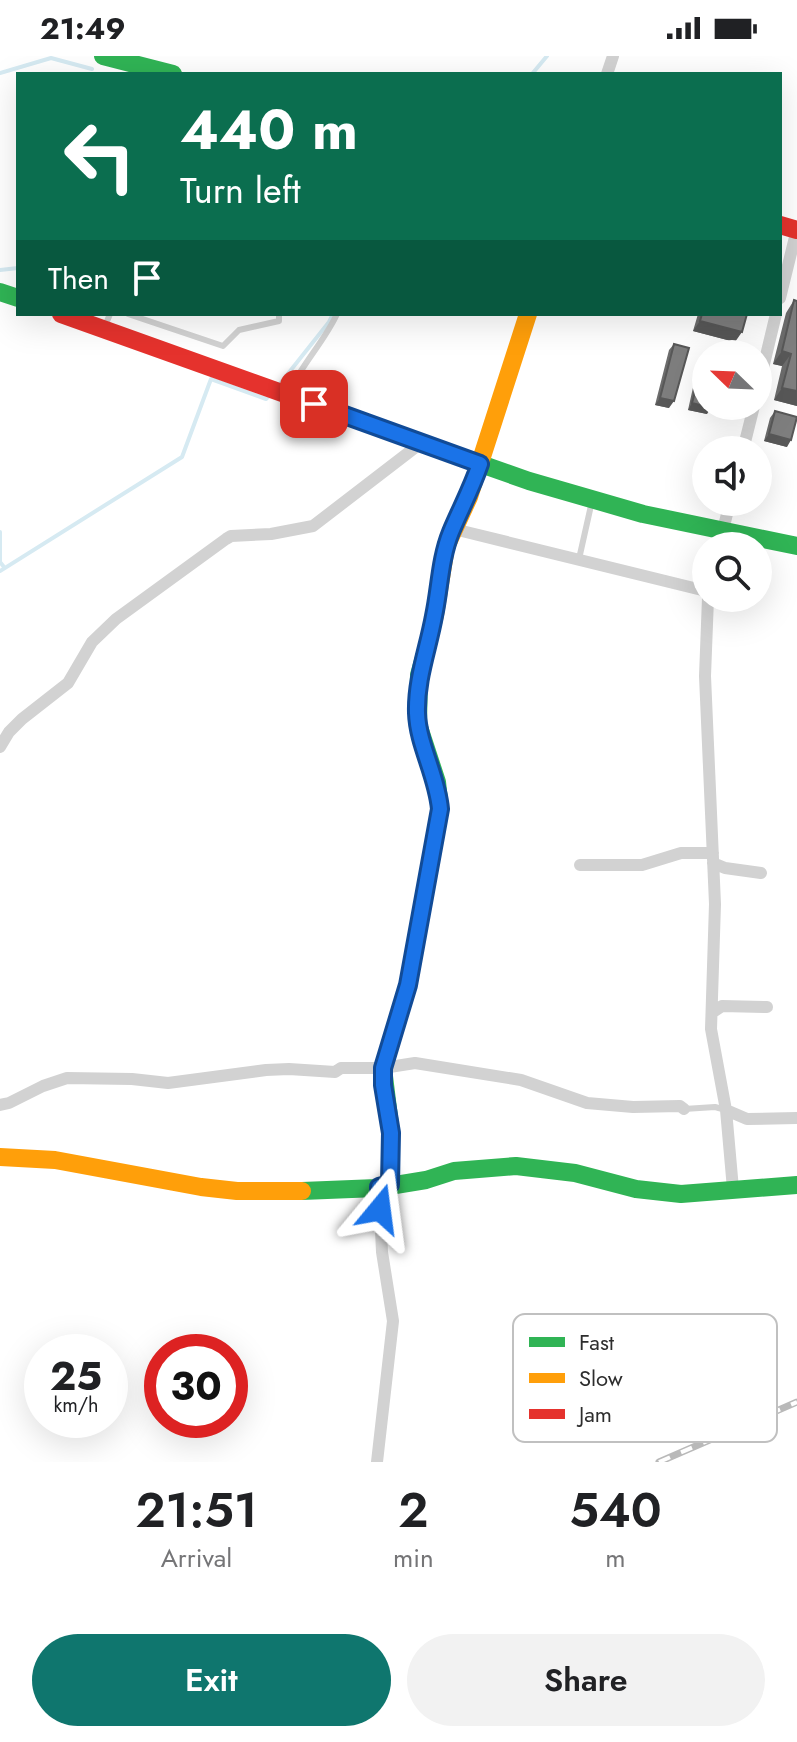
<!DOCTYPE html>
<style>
body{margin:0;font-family:Jost,sans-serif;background:#f2f2f2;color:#202124;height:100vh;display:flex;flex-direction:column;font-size:30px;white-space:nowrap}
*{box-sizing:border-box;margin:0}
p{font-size:26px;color:#757577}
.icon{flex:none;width:44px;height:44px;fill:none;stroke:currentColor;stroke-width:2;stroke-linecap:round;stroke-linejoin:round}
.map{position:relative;height:1406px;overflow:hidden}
.drawer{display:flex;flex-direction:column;background:#fff;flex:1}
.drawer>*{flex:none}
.banner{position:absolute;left:16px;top:16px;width:766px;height:244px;border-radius:0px;box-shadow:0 8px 32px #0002;background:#0b6e4f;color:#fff;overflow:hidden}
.needle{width:52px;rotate:293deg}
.buttons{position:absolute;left:692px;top:284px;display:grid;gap:16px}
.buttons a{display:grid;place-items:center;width:80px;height:80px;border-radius:50%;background:#fff;box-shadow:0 8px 32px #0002;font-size:40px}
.speed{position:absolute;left:24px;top:1278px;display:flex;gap:16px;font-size:40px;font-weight:700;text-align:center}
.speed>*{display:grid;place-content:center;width:104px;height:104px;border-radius:50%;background:#fff;box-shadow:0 8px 32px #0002;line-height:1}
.speed small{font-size:20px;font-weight:400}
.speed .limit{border:12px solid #d22;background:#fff;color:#111}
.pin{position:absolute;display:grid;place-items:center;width:68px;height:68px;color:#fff;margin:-34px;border-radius:16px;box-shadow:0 4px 12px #0006}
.me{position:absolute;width:88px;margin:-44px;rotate:16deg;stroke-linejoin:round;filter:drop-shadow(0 0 6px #0008)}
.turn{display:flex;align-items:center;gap:28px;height:168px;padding:0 32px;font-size:36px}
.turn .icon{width:104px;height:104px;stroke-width:2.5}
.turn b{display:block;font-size:56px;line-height:68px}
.then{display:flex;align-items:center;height:76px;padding:0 32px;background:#0003;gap:16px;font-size:30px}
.eta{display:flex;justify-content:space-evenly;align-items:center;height:136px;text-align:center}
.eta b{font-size:48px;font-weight:600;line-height:56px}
.cta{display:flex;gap:16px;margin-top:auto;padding:16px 32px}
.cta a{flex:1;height:92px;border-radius:48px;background:#0f766e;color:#fff;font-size:32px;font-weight:600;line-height:92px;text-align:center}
.cta a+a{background:#f2f2f2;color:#202124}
.status{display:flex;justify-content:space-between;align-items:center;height:56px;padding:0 40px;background:#fff;direction:ltr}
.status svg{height:22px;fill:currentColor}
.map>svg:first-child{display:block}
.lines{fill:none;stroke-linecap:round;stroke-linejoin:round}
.stream{stroke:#d6eaf2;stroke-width:4}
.lane{stroke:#d2d2d2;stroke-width:6}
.street{stroke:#d2d2d2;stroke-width:12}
.fast{stroke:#30b455;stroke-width:18}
.slow{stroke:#ff9f0a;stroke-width:18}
.jam{stroke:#e5322d;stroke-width:18}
.rail-casing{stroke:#b9b9b9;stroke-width:7}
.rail{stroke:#fff;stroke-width:4;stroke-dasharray:12;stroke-linecap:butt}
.wall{fill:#6c6c6c}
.shaded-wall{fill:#585858}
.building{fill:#7e7e7e;stroke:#585858;stroke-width:2}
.route-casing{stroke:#114b97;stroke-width:20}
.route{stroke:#1a73e8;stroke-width:14}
.key{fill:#fff;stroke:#c0c0c0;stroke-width:2}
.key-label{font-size:22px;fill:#2d2d2d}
</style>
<div class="status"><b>21:49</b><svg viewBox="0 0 49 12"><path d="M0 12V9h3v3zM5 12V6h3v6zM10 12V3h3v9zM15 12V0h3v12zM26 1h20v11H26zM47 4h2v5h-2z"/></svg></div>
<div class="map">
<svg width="797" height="1406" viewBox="0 0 797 1406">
<rect width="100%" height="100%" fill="#fff"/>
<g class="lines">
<path class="stream" d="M0,17L51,2L92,13
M532,18L547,0
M0,214L18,212
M279,329L329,266L333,258
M0,476V506L4,511
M0,515L182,401L211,323L266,343L270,339"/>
<path class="lane" d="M128,258L223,290L239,274L279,265V258
M105,270L110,258
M289,336C302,308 324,286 337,258
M579,503L592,445
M684,1053L715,1051L726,1054"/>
<path class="street" d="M607,18L613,0
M780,242L797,173
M758,333L776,258
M743,394L754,350
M455,469L462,475L706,535
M719,490L730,446
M708,542L705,620L715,848L711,973L726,1054L733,1133
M0,691L9,676L22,663L68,627L92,586L116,563L226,483L231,480L271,478L313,470L421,387
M713,807L725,812L761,817
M580,809H642L681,797H713
M713,956L722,950L767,951
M0,1049L9,1047L43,1030L67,1022L132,1023L168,1027L266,1014L289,1013L335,1016L341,1012H383L415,1007L521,1024L587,1047L633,1051L680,1050L684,1053
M726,1054L747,1063L797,1062
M377,1406L393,1265L382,1196L379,1131"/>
<path class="fast" d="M103,0L173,18
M0,236L18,242
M458,400L529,425L643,458L797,490
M390,1128L391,1077L383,1012L408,929L440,753L437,726L418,668L419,619L427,591
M302,1135L377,1132L426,1124L454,1115L516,1110L575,1117L636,1133L681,1138L797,1129"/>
<path class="slow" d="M427,591L435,559L446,491L469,441L528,258
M0,1101L55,1104L201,1131L237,1135H302"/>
<path class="jam" d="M780,169L797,174
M61,258L458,400"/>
<defs>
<path id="rail" d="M659,1406L797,1346"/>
</defs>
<use href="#rail" class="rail-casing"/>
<use href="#rail" class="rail"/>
</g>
<path class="wall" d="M794,244L797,350L774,344L782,310L773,308L786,257Z
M698,258H747L735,286L693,275Z
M674,288L669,352L655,349L669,294Z
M706,306L707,358L688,354L694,327L699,321L702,312Z
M775,355L787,391L764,385L770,362Z"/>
<path class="shaded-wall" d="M700,265L742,276L735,286L693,275Z
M782,295L791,298L782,310L773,308Z
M782,332L797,335V350L774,344Z
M660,342L674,345L669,352L655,349Z
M692,347L711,352L707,358L688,354Z
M769,378L791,384L787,391L764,385Z"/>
<path class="building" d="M794,244L797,245V335L782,332L791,298L782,295Z
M702,258H747L742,276L700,265Z
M674,288L689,292L674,345L660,342Z
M706,306V350H712L711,352L692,347L699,321L702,322Z
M775,355L797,361L791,384L769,378Z"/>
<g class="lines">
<defs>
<path id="route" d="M314,348L480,408C471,434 461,452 451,476C440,503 440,532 434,560C428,593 416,623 417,657C418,689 437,719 440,753L408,929L383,1012V1029L391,1077L390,1128L379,1131L380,1153"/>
</defs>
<use href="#route" class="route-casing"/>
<use href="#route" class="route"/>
</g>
<rect x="513" y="1258" width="264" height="128" rx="12" class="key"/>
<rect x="529" y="1281" width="36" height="10" fill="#30b455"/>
<rect x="529" y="1317" width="36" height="10" fill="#ff9f0a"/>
<rect x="529" y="1353" width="36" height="10" fill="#e5322d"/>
<g class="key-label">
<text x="579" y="1294">Fast</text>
<text x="579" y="1330">Slow</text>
<text x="579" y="1366">Jam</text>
</g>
</svg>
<div class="buttons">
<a><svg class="needle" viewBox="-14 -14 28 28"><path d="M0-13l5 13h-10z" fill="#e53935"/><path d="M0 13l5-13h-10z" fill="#757577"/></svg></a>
<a><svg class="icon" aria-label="sound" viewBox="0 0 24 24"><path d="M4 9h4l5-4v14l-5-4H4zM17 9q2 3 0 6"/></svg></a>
<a><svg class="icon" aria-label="search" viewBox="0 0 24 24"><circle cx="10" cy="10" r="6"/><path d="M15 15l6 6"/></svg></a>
</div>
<div class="speed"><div>25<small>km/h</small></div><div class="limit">30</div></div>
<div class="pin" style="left:314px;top:348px;background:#d93025"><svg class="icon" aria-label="arrive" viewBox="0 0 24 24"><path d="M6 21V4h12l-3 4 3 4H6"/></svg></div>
<svg class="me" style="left:380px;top:1153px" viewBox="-20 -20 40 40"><path d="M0-17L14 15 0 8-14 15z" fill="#1a73e8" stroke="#fff" stroke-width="4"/></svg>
<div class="banner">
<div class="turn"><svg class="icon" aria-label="left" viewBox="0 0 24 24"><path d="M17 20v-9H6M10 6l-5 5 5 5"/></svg><div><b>440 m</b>Turn left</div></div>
<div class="then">Then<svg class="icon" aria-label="arrive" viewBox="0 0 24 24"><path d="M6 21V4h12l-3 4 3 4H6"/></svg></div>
</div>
</div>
<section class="drawer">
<div class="eta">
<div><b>21:51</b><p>Arrival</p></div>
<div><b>2</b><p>min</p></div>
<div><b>540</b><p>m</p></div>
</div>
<div class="cta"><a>Exit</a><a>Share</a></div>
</section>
